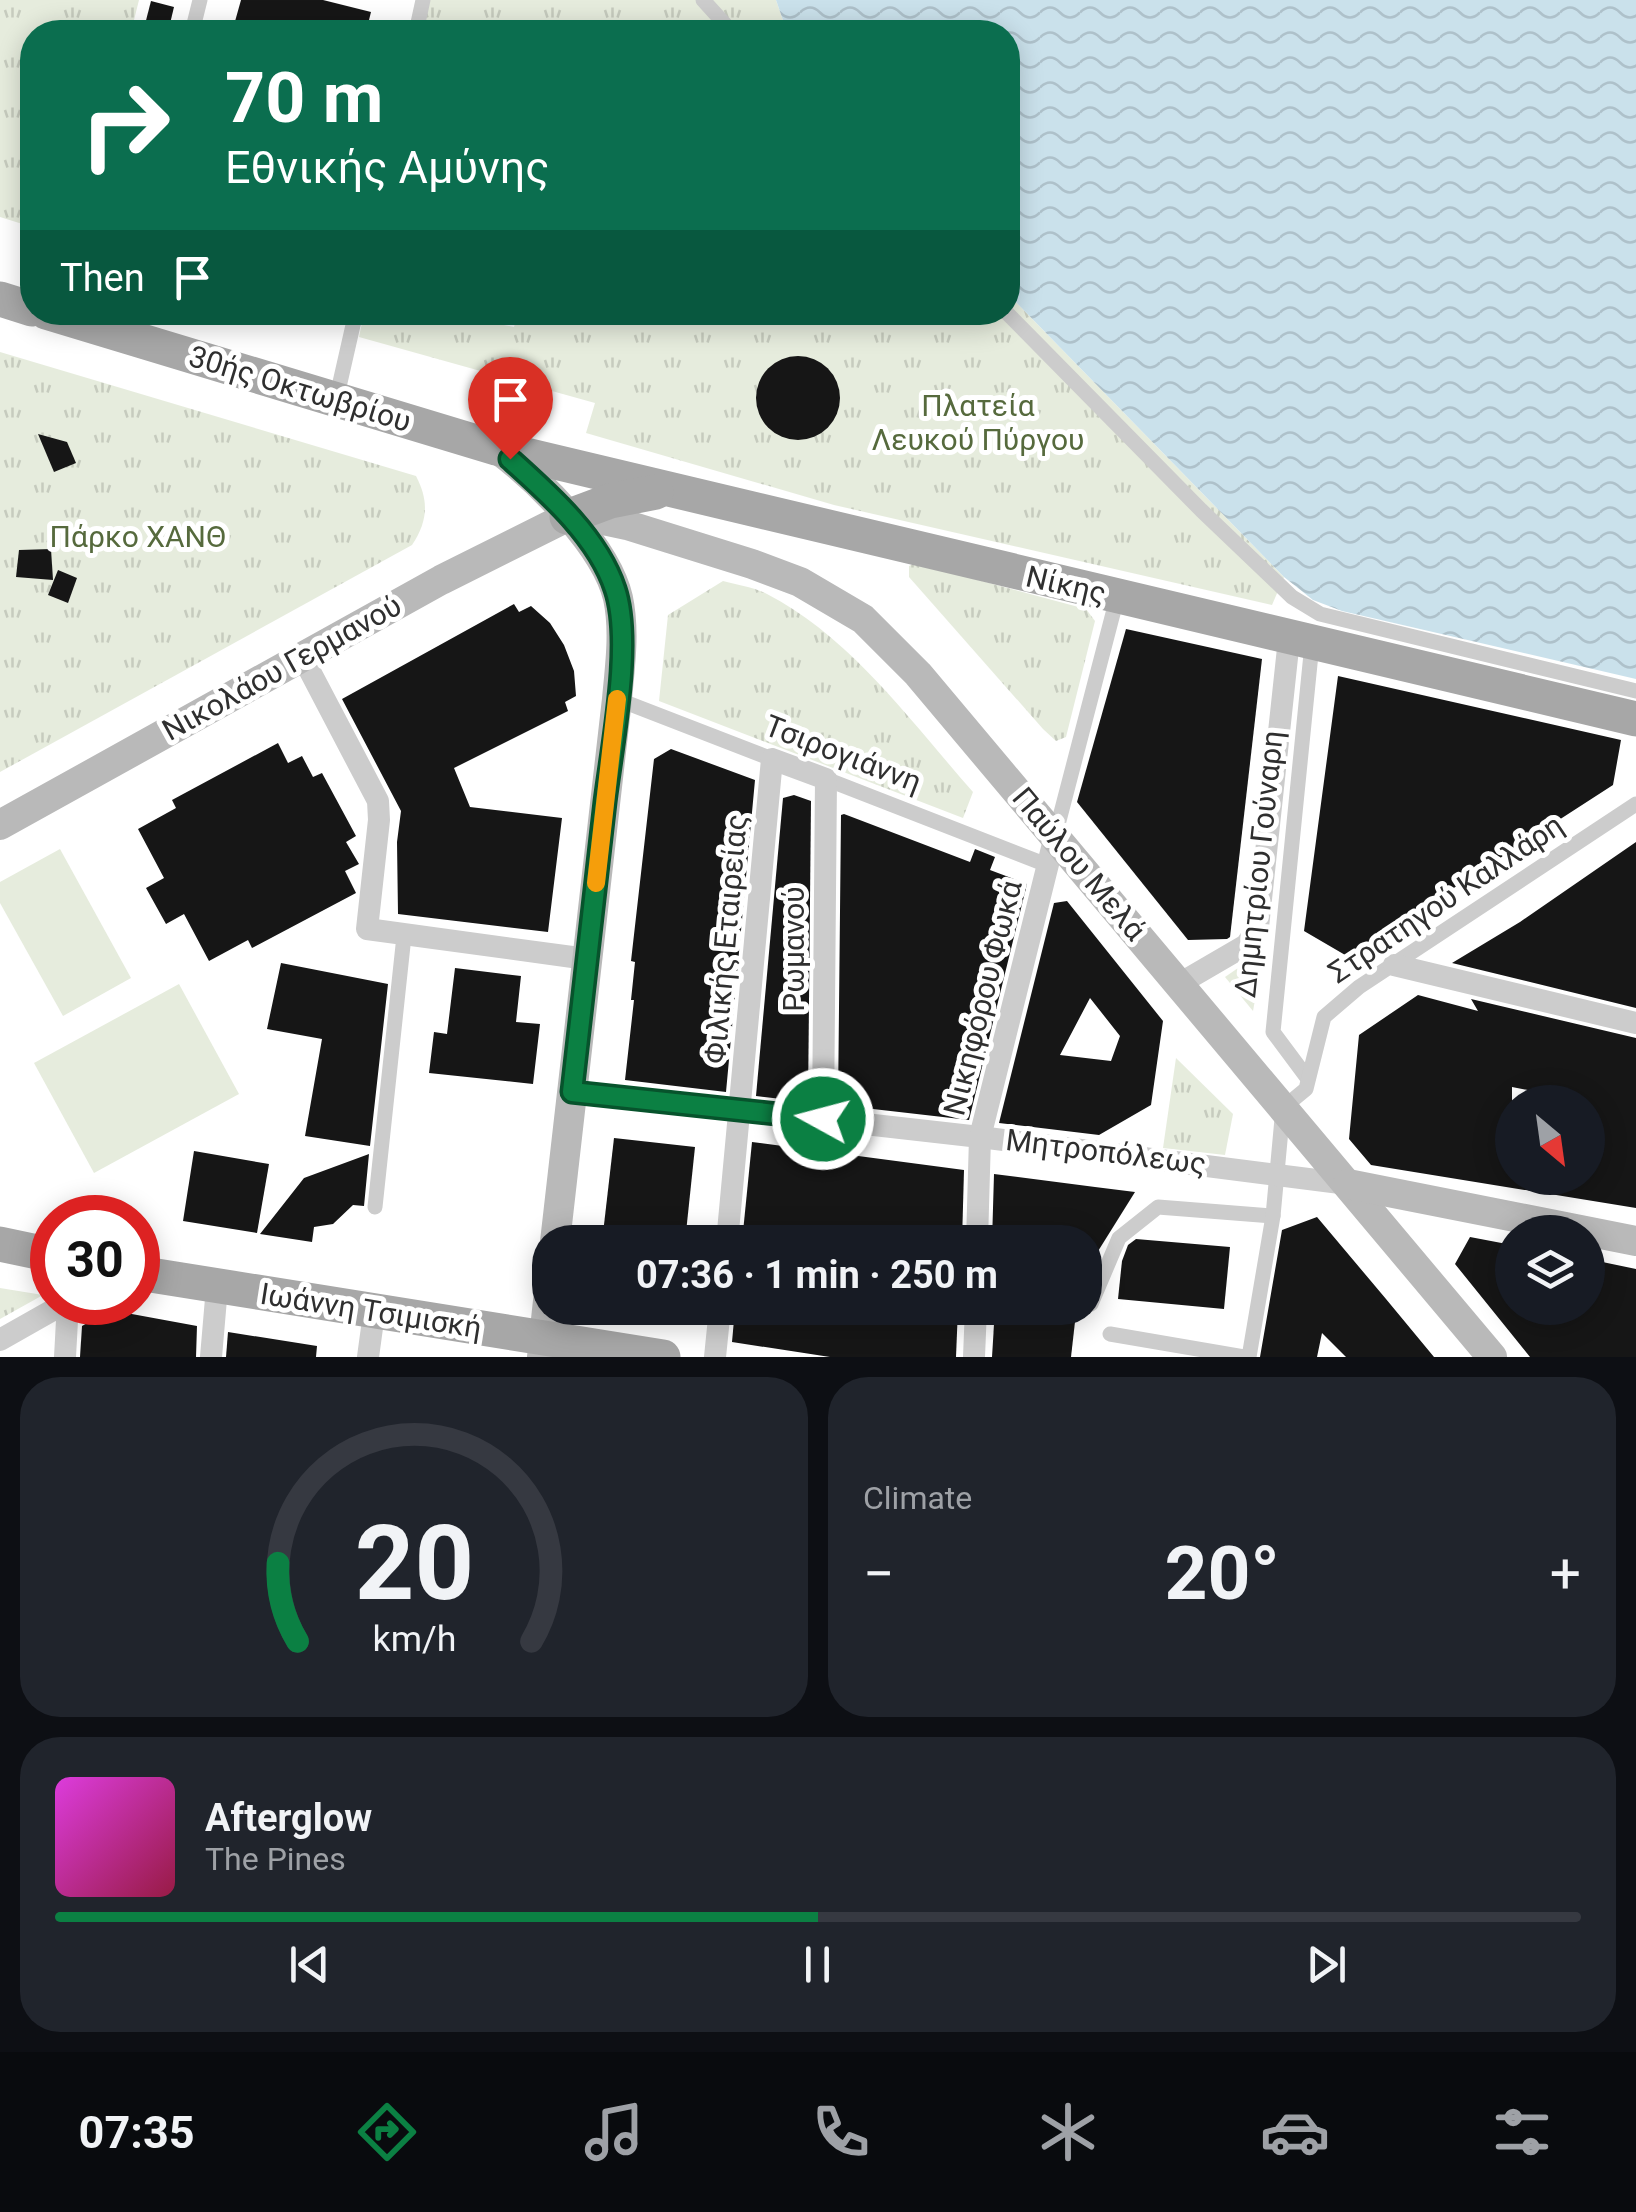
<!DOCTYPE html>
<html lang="en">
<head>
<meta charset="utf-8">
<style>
  body { margin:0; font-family:Roboto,sans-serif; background:#20242c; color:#f1f3f6; height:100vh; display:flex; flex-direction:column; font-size:38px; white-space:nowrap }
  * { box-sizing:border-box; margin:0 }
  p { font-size:32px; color:#9ea1a6 }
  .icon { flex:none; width:55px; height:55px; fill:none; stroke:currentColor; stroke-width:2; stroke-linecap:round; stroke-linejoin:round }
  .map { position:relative; height:1357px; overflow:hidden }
  .panel { display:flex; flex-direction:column; gap:20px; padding:20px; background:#0d0f14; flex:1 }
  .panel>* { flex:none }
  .guide { position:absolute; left:20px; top:20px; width:1000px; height:305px; border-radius:40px; box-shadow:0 5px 25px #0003; background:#0b6e4f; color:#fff; overflow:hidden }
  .needle { width:65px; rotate:151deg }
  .controls { position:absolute; left:1495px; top:1085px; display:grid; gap:20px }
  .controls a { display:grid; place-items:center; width:110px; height:110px; border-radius:50%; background:#171b24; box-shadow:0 5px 25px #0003; font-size:50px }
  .speed { position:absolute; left:30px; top:1195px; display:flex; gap:20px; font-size:50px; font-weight:700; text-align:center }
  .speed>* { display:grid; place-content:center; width:130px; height:130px; border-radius:50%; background:#171b24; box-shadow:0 5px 25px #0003; line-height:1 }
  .speed .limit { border:15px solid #d22; background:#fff; color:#111 }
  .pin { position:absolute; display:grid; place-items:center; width:85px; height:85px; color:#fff; margin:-102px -42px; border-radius:50% 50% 50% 0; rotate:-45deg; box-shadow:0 0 10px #0007 }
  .pin .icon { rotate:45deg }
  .me { position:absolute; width:110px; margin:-55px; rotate:277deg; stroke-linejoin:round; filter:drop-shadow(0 0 8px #0008) }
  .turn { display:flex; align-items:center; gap:35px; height:210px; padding:0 40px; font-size:45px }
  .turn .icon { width:130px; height:130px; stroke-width:2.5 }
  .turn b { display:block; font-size:70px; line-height:85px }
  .then { display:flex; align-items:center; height:95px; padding:0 40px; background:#0003; gap:20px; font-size:38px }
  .big { font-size:75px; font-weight:700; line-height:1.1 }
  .panel .widget { flex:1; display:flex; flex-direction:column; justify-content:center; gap:15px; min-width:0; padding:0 35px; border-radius:40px; background:#20242c }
  .panel .dial { align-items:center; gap:0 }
  .dial svg { height:260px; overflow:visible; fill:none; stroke:#363941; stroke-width:7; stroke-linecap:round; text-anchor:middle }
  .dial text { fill:#f1f3f6; stroke:none }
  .song { display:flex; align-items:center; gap:30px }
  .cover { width:120px; height:120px; border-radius:15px; background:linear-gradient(135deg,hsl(300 70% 55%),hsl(340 70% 35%)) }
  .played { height:10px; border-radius:5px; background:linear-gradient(90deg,#0b8043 50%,#363941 50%) }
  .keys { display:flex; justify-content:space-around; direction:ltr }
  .heat { display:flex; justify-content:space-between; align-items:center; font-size:55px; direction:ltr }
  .panel .tiles { flex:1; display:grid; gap:20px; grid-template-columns:1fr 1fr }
  .widget:last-child { grid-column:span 2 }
  .trip { position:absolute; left:532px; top:1225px; width:570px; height:100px; border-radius:40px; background:#171b24; box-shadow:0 5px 25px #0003; font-weight:700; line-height:100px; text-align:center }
  .tabs { display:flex; height:160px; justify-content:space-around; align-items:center; background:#090b0e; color:#9ea1a6 }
  .tabs .icon { width:70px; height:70px }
  .tabs .selected { color:#0b8043 }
  .tabs b { font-size:45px; color:#f1f3f6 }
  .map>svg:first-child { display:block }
  .grass { fill:url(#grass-tufts) }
  .garden { fill:#e6ecdd }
  .water { fill:url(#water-waves) }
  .building { fill:#161616; fill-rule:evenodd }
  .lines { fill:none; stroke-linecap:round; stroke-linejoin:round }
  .pedestrian { stroke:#ccc; stroke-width:15 }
  .minor { stroke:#ccc; stroke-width:22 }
  .secondary { stroke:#b9b9b9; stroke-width:30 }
  .primary { stroke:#a7a7a7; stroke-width:35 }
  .route-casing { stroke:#07532c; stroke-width:25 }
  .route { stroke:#0b8043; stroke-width:18 }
  .slow { stroke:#f59e0b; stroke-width:18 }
  .labels { text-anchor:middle; stroke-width:10; stroke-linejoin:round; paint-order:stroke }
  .street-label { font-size:30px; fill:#2f2f2f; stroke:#fff }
  .park-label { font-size:30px; fill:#566a3d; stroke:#fff }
</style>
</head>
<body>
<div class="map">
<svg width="1636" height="1357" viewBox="0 0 1636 1357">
  <defs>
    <pattern id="grass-tufts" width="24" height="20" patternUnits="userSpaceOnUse" patternTransform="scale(2.5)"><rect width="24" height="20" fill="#e6ecdd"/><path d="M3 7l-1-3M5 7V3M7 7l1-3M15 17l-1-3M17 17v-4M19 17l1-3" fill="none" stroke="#c6cbbe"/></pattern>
    <pattern id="water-waves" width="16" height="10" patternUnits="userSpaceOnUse" patternTransform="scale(2.5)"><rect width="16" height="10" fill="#cae1eb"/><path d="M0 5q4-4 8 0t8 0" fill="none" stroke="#aec1ca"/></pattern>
  </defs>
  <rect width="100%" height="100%" fill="#fff"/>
  <g class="grass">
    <polygon points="0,0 139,0 131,32 32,32 32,227 0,217"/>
    <polygon points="430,0 776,0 787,32 423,32"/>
    <polygon points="1008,294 1284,577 1272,605 834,505 586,433 595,403 359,337 364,313 460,313 460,316 514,327 518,312 1008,312"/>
    <path d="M0 352 416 476C429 501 428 521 412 545L0 772Z"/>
    <polygon points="915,563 1086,609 1095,621 1066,737 1056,741 1043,729 909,577 909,566"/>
    <path d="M723 581C737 585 754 587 767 594 852 638 911 722 973 792L963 818 659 701 668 615Z"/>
    <polygon points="1264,950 1253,1011 1225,977"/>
    <polygon points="1176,1058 1233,1114 1225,1155 1163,1148"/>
    <polygon points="0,1288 43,1295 0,1319"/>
  </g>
  <g class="garden">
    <polygon points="60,849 131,978 63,1016 0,903 0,882"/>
    <polygon points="179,984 239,1094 94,1173 34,1063"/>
  </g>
  <polygon class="water" points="776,0 1636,0 1636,679 1342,611 1313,600 1284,577 1008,294 1008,32 787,32"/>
  <g class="building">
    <polygon points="241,0 323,0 371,12 366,32 232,32"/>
    <polygon points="151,1 174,7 168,32 143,32"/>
    <circle cx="798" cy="398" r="42"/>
    <polygon points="38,434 67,442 76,463 54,472"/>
    <polygon points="51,549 53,580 16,577 19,550"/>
    <polygon points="58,570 77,578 68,603 48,595"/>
    <polygon points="514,604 519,612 531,606 550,623 564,645 574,671 576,696 565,702 568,711 454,768 470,807 562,818 548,932 398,914 397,842 401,811 342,699"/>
    <polygon points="1126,629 1262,659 1230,937 1227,939 1188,940 1077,802"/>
    <polygon points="1338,676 1621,740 1613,785 1429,904 1352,959 1304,931"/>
    <polygon points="278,743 288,763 302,756 313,777 322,773 356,836 346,842 359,864 345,871 356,893 252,948 248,940 209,961 184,914 166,924 146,888 164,878 138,829 176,808 172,800"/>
    <polygon points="671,749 755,780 726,1092 625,1080 634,1000 631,1000 635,962 631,961 654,759"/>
    <polygon points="794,795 811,801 808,1102 756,1096 783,798"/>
    <polygon points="844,814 970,862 975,849 995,857 990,870 1027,884 969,1120 838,1105 841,815"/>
    <polygon points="1636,842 1636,1008 1452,963 1520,922"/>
    <path d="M1067 901 1163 1021 1151 1105 1099 1135 999 1123 1054 903ZM1090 998 1120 1036 1111 1061 1060 1055Z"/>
    <polygon points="281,963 388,984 370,1146 305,1136 322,1039 267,1029"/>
    <polygon points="455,968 521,976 516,1022 540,1024 533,1084 429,1073 434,1032 447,1034"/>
    <path d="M1418 995 1478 1011 1471 999 1636 1038V1208L1371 1165 1349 1139 1359 1035ZM1512 1087 1588 1102V1178H1512Z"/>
    <polygon points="614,1138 695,1147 685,1242 602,1242"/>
    <polygon points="752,1142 964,1170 962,1242 742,1242"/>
    <polygon points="194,1151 269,1164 257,1233 183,1221"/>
    <polygon points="369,1154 364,1206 353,1205 333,1224 314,1227 312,1242 260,1234 304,1178"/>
    <polygon points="994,1174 1095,1187 1135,1192 1085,1272 1085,1242 992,1242"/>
    <polygon points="1317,1217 1386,1299 1434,1357 1346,1357 1322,1333 1317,1357 1260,1357 1282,1230"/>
    <polygon points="1470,1237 1512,1245 1512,1308 1588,1308 1588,1259 1636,1269 1636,1357 1530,1357 1455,1264"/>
    <polygon points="1136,1239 1230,1247 1224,1309 1118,1299 1122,1261 1128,1245"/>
    <polygon points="995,1308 1076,1313 1071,1357 992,1357"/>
    <polygon points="735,1309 958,1308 956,1357 830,1357 732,1342"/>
    <polygon points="110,1310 197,1326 196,1357 80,1357 82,1326"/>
    <polygon points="228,1332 317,1346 316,1357 226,1357"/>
  </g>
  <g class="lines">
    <g class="pedestrian">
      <polyline points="703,0 732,32"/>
      <polyline points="192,32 200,0"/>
      <polyline points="416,32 423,0"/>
      <polyline points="1006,312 1201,510 1292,597 1320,614 1636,691"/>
      <polyline points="336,400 356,312"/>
      <polyline points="617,699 772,759"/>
      <polyline points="826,779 1047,865"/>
      <polyline points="1055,836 1117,598"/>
      <polyline points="1308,1079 1273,1032 1312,644"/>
      <polyline points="375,1207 404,936"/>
      <polyline points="1091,1304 1119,1238 1158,1207 1273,1216"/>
      <polyline points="1110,1334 1244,1357"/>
      <polyline points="1249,1357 1273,1216 1283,1108 1306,1089 1324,1017 1359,987 1636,804"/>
    </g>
    <g class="minor">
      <polyline points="302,656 378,801 379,820 367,929 587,959"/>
      <polyline points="1394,965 1636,1023"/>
      <polyline points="1179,984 1246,945 1258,927 1289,639"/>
      <polyline points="572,1091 980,1137 1348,1184"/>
      <polyline points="727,1242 772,759 826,779 823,1119"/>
      <polyline points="977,1242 980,1137 1055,836"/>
      <polyline points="0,1340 67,1302"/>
      <polyline points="65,1357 68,1302"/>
      <polyline points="211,1357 217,1287"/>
      <polyline points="368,1357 374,1313"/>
      <polyline points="715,1357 720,1308"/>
      <polyline points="974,1357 976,1308"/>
    </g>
    <g class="secondary">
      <path d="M496 448C538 479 606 546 618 598 625 631 620 666 617 699L555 1242"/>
      <polyline points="0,825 441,580 567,517 594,518 627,525 752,564 800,582 863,619 918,674 1492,1357"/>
      <polyline points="1348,1184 1636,1241"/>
      <polyline points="542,1357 550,1282"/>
    </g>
    <g class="primary">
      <polyline points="0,299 32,309"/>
      <polyline points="46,312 496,448 1636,719"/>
      <polyline points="567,517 610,501 656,492"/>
      <polyline points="0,1244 52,1255"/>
      <polyline points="138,1273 663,1357"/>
    </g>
  </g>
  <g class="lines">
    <g class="route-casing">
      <path id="route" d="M510 459C549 494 598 537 615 589 633 642 612 745 605 802 594 898 583 995 572 1092L823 1119"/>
    </g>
    <use href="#route" class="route"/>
    <polyline class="slow" points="596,883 617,699"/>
  </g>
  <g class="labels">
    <g class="street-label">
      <text transform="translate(300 389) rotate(17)" y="10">30ής Οκτωβρίου</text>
      <text transform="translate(1066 585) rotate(13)" y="10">Νίκης</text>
      <text transform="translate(282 668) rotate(-29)" y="10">Νικολάου Γερμανού</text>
      <text transform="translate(843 754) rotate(21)" y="10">Τσιρογιάννη</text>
      <text transform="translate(1079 864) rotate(50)" y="10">Παύλου Μελά</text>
      <text transform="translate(1259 864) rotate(-84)" y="10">Δημητρίου Γούναρη</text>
      <text transform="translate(1446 899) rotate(-34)" y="10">Στρατηγού Καλλάρη</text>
      <text transform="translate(726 939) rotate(-85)" y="10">Φιλικής Εταιρείας</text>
      <text transform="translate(794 949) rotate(-90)" y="10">Ρωμανού</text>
      <text transform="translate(983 998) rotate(-76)" y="10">Νικηφόρου Φωκά</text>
      <text transform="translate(1106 1152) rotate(7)" y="10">Μητροπόλεως</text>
      <text transform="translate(371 1311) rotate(9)" y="10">Ιωάννη Τσιμισκή</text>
    </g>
    <g class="park-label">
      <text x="978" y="416">Πλατεία<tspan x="978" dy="34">Λευκού Πύργου</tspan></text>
      <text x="138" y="547">Πάρκο ΧΑΝΘ</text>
    </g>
  </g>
</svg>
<div class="controls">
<a><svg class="needle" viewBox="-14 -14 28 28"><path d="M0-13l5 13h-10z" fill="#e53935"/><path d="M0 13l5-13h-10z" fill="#9ea1a6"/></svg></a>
<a><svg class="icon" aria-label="layers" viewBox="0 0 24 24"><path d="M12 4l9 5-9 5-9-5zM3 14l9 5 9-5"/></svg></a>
</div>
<div class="speed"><div class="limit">30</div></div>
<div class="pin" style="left:510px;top:459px;background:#d93025"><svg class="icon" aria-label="arrive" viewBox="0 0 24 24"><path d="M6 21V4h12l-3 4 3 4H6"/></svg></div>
<svg class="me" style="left:823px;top:1119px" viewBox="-20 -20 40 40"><circle r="17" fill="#0b8043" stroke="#fff" stroke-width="3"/><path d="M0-11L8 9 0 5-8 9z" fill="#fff"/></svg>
<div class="trip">07:36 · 1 min · 250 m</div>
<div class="guide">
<div class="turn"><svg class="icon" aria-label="right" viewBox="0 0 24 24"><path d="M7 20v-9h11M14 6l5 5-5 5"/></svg><div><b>70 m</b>Εθνικής Αμύνης</div></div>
<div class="then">Then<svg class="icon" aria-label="arrive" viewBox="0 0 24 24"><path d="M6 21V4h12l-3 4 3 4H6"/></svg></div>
</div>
</div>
<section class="panel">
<div class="tiles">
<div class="widget dial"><svg viewBox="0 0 100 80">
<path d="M14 69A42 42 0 1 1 86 69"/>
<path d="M14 69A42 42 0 0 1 8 45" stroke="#0b8043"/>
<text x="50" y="56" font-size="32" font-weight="700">20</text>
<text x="50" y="72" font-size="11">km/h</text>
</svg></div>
<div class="widget"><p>Climate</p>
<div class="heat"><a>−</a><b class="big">20°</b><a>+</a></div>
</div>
<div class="widget">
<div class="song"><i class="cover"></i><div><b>Afterglow</b><p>The Pines</p></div></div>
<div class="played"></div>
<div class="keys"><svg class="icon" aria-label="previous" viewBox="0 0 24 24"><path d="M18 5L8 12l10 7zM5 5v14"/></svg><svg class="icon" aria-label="pause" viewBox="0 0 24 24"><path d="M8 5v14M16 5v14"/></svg><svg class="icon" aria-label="next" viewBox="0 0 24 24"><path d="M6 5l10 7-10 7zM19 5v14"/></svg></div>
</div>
</div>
</section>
<nav class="tabs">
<b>07:35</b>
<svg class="icon selected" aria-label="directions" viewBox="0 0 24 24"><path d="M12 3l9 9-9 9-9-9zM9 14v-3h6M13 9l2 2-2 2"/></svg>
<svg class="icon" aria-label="music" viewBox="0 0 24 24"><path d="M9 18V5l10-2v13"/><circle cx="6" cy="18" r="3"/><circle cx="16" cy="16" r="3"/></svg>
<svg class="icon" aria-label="phone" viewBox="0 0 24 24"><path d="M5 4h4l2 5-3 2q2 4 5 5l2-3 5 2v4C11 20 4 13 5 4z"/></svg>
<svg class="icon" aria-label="climate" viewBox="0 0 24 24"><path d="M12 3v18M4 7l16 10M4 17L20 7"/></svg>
<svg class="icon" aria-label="car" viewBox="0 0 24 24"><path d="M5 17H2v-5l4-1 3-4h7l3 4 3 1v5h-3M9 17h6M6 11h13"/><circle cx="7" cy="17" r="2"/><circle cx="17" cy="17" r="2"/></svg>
<svg class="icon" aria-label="filters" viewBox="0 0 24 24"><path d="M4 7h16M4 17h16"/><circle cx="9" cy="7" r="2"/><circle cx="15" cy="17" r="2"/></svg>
</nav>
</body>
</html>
